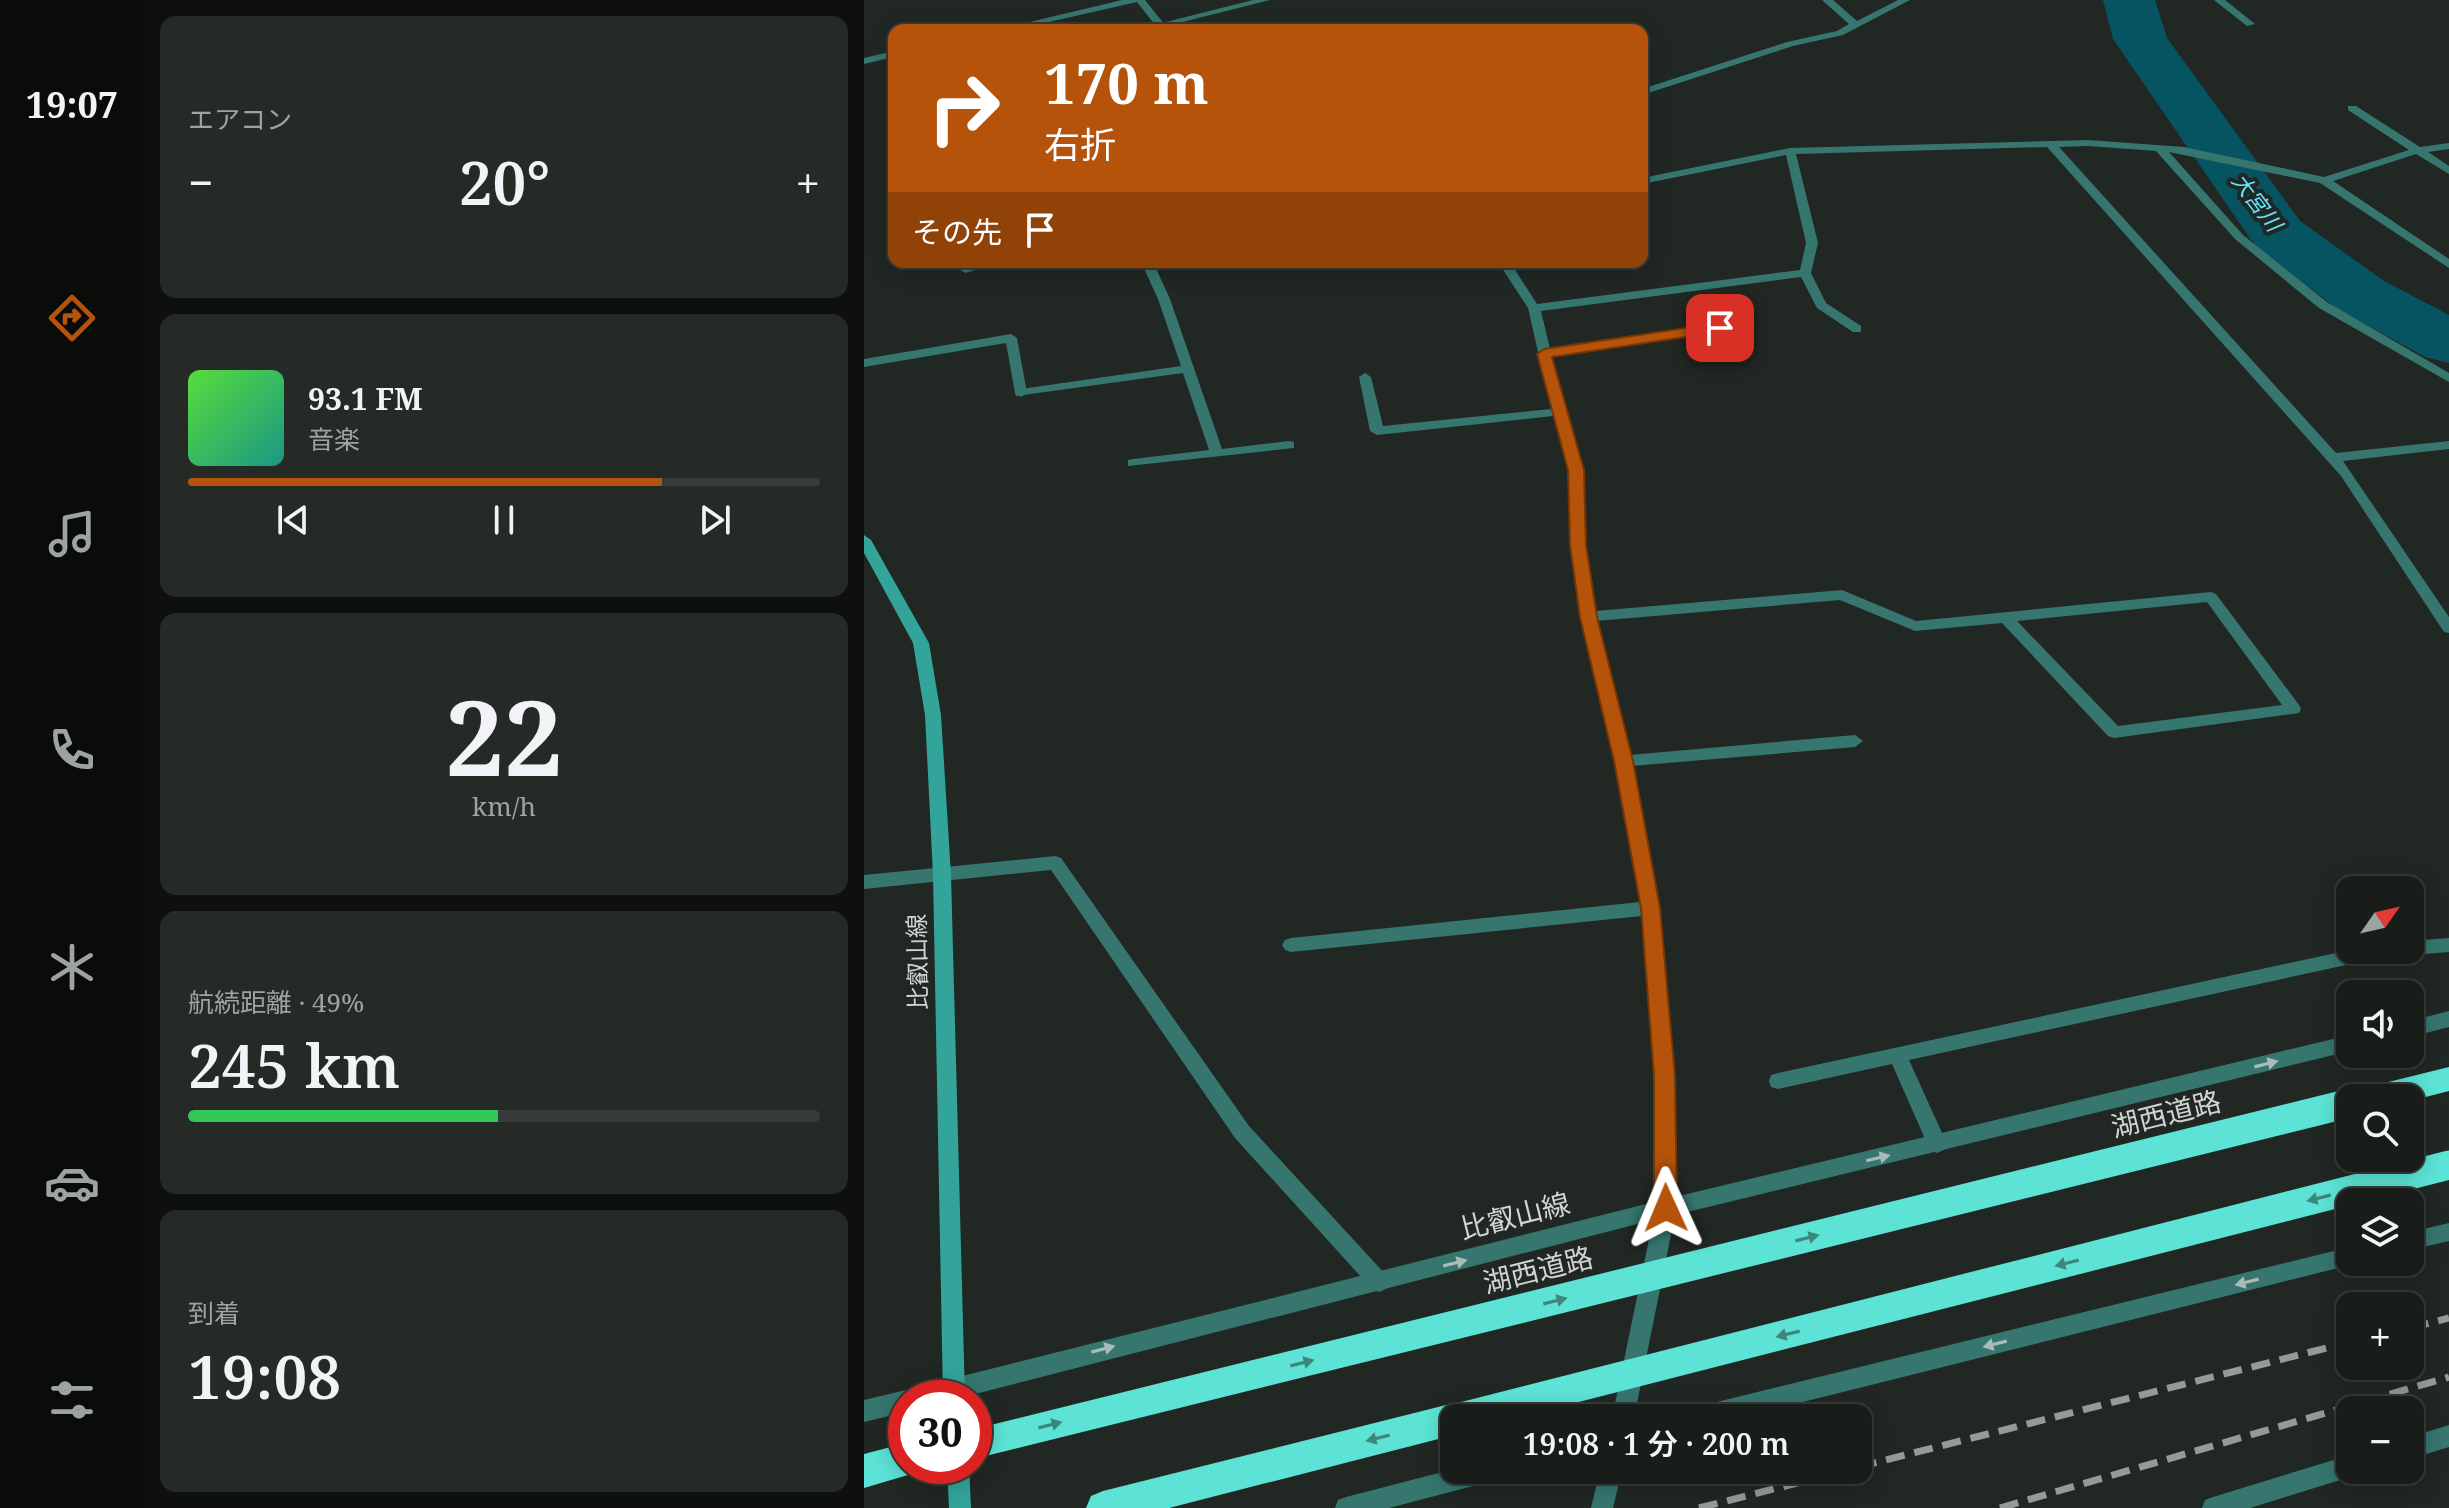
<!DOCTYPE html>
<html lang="ja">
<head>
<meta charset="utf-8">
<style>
  body { margin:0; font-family:"Noto Serif","Noto Sans JP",serif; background:#262a27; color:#f1f3f6; height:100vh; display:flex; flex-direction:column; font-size:30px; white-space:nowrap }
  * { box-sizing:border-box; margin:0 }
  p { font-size:26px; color:#9fa2a2 }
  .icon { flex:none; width:44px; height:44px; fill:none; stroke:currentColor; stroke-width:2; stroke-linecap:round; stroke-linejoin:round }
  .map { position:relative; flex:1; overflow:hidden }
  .panel { display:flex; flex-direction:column; gap:16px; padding:16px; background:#0e100e; width:720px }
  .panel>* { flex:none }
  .top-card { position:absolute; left:24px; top:24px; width:760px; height:244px; border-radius:16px; box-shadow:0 4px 20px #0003,0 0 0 2px #373b39; background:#b45309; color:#fff; overflow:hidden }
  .needle { width:52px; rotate:56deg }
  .buttons { position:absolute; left:1472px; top:876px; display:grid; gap:16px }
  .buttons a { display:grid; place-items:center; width:88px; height:88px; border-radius:16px; background:#191d1a; box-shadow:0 4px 20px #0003,0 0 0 2px #373b39; font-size:40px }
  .speed { position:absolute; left:24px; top:1380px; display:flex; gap:16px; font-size:40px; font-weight:700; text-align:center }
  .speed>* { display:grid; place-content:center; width:104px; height:104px; border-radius:50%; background:#191d1a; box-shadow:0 4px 20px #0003,0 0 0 2px #373b39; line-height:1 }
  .speed .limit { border:12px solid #d22; background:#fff; color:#111 }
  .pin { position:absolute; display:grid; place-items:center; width:68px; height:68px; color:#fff; margin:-34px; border-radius:16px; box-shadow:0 4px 12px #0006 }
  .me { position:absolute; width:88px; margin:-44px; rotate:359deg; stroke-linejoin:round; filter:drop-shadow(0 0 6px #0008) }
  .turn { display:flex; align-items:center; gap:28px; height:168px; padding:0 24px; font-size:36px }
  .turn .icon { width:104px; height:104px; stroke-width:2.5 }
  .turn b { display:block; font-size:56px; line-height:68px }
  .then { display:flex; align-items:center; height:76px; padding:0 24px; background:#0003; gap:16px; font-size:30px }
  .big { font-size:60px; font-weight:600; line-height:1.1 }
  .panel .tile { flex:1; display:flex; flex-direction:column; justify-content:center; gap:12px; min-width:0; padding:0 28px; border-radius:16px; background:#262a27 }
  .panel .dial { align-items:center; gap:0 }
  .dial b { font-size:104px; line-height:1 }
  .song { display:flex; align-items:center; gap:24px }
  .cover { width:96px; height:96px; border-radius:12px; background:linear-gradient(135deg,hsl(110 70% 55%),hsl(170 70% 35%)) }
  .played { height:8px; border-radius:4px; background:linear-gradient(90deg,#b45309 75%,#373b39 75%) }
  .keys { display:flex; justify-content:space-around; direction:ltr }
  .heat { display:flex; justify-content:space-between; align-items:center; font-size:44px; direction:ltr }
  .charge { height:12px; border-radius:6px; background:linear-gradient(90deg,#34c759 49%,#373b39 0) }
  .trip { position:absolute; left:576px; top:1404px; width:432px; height:80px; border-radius:16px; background:#191d1a; box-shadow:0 4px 20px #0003,0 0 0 2px #373b39; font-weight:600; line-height:80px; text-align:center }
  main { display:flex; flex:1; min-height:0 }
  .dock { display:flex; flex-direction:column; width:144px; justify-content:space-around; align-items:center; background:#0a0c0a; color:#9fa2a2 }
  .dock .icon { width:56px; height:56px }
  .dock .selected { color:#b45309 }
  .dock b { font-size:36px; color:#f1f3f6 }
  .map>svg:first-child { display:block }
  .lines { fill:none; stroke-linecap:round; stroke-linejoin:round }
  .river { fill:#065462; fill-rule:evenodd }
  .service { fill:#36766f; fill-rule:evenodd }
  .minor { fill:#36766f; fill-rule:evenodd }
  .tertiary { fill:#36766f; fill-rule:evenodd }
  .secondary { fill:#32a49a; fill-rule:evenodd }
  .motorway { fill:#5ce3d5; fill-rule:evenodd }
  .rail { stroke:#959a97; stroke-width:7; stroke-dasharray:19 10; stroke-linecap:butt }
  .motorway-bridge { stroke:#5ce3d5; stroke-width:29 }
  .oneway { fill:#aabcb9 }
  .oneway2 { fill:#3e857c }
  .route { fill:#b45309; stroke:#753606; stroke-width:2 }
  .labels { text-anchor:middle; stroke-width:8; stroke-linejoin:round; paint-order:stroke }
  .far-water-label { font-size:22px; font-style:italic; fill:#63e3fe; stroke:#212723 }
  .street-label { font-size:24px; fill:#d0d4d2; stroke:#212723 }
  .near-street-label { font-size:28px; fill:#d0d4d2; stroke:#212723 }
</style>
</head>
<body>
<main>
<nav class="dock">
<b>19:07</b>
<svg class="icon selected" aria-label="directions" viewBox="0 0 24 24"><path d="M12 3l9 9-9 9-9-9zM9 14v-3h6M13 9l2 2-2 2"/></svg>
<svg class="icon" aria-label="music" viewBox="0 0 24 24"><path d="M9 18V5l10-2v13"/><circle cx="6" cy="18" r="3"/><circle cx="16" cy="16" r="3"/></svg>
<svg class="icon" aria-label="phone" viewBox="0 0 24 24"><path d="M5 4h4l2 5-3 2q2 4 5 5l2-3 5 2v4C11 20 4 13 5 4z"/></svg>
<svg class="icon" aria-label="climate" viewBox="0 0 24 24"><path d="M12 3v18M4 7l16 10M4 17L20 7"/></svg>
<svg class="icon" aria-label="car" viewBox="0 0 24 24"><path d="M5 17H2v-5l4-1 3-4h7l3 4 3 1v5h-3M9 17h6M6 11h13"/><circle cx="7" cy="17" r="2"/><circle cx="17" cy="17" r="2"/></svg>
<svg class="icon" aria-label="filters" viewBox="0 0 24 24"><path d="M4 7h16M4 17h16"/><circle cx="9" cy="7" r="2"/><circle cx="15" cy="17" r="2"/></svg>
</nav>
<section class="panel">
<div class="tile"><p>エアコン</p>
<div class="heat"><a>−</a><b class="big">20°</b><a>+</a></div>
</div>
<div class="tile">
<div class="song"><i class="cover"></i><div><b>93.1 FM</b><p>音楽</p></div></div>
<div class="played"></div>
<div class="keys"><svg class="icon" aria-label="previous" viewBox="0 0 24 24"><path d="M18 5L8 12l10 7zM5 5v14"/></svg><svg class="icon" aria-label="pause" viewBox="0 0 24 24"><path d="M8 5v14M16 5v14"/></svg><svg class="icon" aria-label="next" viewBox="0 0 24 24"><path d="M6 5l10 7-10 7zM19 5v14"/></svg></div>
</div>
<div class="tile dial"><b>22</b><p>km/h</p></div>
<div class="tile"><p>航続距離 · 49%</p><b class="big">245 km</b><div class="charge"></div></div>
<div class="tile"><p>到着</p><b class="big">19:08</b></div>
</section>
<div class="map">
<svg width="1585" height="1508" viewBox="0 0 1585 1508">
  <rect width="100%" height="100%" fill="#212723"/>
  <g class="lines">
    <polygon class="river" points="1239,0 1291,0 1303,38 1436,221 1520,281 1585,315 1585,363 1561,357 1474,309 1392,247 1249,39"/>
    <polygon class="service" points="147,334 153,338 163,393 157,397 151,393 142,343 0,367 0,359"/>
    <g class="minor">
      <polygon points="258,0 281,0 305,30 295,30 273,2 150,30 132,30"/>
      <polygon points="958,0 969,0 993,21 1034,0 1046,0 979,35 929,46 778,95 778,89 923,42 973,31 985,24"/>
      <polygon points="1350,0 1361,0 1391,24 1383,26"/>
      <polygon points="30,51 30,57 0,64 0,58"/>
      <path d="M1484 106H1492L1556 147 1585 143V149L1564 152 1585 166V174L1552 154 1469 181 1585 259V268L1456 183 1305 152 1379 235 1463 302 1585 373V382L1455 308 1371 239 1292 151 1224 146 1195 147 1472 453 1585 441V449L1479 461 1585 617V633L1580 632 1477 476 1183 147 932 154 954 243 947 273 962 303 997 326V332H989L953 308 937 277 677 311 686 349 885 319 891 323 885 327 688 357 701 412 719 470 721 545 731 611 978 590 1052 621 1347 592 1352 594 1435 705 1437 709 1435 713 1250 738 1244 736 1138 623 1051 631 976 600 732 621 765 755 991 735 999 741 991 747 768 766 795 908 809 1076 812 1208 809 1214 802 1217 795 1214 792 1208 791 1076 778 916 427 952 421 950 418 945 421 940 427 938 776 902 751 761 717 617 707 545 705 470 689 416 513 435 506 431 495 377 501 373 507 377 519 426 687 409 664 308 634 262H646L673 304 936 270 942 243 922 155 778 184V178L926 148 1224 140 1320 147 1460 177 1545 150 1484 110ZM1343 602 1418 705 1254 726 1153 621Z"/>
      <polygon points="116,262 138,262 101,273 95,269"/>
      <polygon points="277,262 289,262 306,299 358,449 425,441 430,442 430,448 264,466 264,460 269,459 345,450 319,373 152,396 151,393 157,389 317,366 294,299"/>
      <polygon points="191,856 197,858 385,1126 522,1275 525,1282 522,1289 515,1292 508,1289 371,1138 187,870 0,889 0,875"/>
      <polygon points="1585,938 1585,952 1546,955 1538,950 1546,950 1546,941"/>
      <polygon points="1486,950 1528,950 1525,955 1519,957 1045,1060 1083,1144 1080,1150 1073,1153 1066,1150 1028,1064 914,1089 907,1087 905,1081 907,1075 914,1073"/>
      <polygon points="1585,1425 1585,1447 1546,1459 1546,1437"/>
      <polygon points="1486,1455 1486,1470 1495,1470 1494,1474 1486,1477 1386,1508 1338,1508 1341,1500 1349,1497"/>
    </g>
    <g class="tertiary">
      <polygon points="389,0 406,0 295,28 290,25"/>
      <polygon points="1585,1011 1585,1027 1546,1037 1546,1021"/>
      <polygon points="1486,1035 1486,1051 811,1215 770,1418 748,1418 789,1220 96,1398 42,1398 42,1412 0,1422 0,1400 42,1390 47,1392 55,1387 802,1199"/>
      <polygon points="1585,1223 1585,1241 1546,1250 1546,1232"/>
      <polygon points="1486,1247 1486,1262 1493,1262 1486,1265 875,1418 821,1418 824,1410 832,1407"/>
      <polygon points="590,1469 639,1470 636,1478 628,1481 525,1508 471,1508 474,1500 482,1497"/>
      <polygon points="736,1470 758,1470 749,1508 727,1508"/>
    </g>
    <g class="secondary">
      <polygon points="0,535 7,540 65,643 77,715 87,875 101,1398 79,1398 69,875 61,715 49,643 0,553"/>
      <polygon points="83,1466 105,1466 107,1508 85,1508"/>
    </g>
    <g class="motorway">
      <polygon points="1585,1067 1585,1091 1546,1101 1546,1098 1494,1098 1498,1089 1508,1086"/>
      <polygon points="590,1403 602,1408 606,1418 590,1418 590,1435 305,1508 222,1508 227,1496 239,1491"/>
      <polygon points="42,1443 42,1466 56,1466 54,1472 0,1488 0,1454"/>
    </g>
    <g class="rail">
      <polyline points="1546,1328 1585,1318"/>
      <polyline points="994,1467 1486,1342"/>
      <polyline points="835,1508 984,1470"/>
      <polyline points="1136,1508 1585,1377"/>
    </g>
    <g class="motorway-bridge">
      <polyline points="593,1418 1585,1165"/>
      <polyline points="110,1444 1486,1103"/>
    </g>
  </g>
  <defs><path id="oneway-solid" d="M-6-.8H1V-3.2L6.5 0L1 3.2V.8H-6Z" transform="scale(2)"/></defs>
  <g class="oneway">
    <use href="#oneway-solid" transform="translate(1402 1064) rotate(-14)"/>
    <use href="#oneway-solid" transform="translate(1014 1158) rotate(-13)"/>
    <use href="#oneway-solid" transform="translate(591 1263) rotate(-14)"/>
    <use href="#oneway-solid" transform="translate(1383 1282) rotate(166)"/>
    <use href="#oneway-solid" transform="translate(1131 1344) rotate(166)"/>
    <use href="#oneway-solid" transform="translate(239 1349) rotate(-15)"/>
  </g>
  <g class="oneway2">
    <use href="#oneway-solid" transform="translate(1455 1198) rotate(166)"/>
    <use href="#oneway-solid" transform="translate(943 1238) rotate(-14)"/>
    <use href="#oneway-solid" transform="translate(1203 1263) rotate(166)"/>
    <use href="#oneway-solid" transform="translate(691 1301) rotate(-14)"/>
    <use href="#oneway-solid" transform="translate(924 1334) rotate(166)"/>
    <use href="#oneway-solid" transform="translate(438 1363) rotate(-14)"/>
    <use href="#oneway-solid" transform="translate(186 1425) rotate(-14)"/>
    <use href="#oneway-solid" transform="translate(514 1438) rotate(166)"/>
  </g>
  <polygon class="route" points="856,323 863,328 861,331 688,357 720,470 722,545 733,617 769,761 796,908 811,1076 813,1208 810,1216 802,1219 794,1216 790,1208 790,1076 777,908 750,761 716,617 706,545 704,470 673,354 680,349"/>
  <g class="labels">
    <g class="far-water-label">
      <text transform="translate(1393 202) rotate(53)" y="8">大宮川</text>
    </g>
    <g class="street-label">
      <text transform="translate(54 962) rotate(-91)" y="8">比叡山線</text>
    </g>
    <g class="near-street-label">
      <text transform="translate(1302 1114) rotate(-14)" y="10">湖西道路</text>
      <text transform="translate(651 1216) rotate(-14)" y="10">比叡山線</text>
      <text transform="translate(674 1270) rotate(-14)" y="10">湖西道路</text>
    </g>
  </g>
</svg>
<div class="buttons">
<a><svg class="needle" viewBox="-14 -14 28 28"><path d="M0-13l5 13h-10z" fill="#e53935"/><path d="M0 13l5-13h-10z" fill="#9fa2a2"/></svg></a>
<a><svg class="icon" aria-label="sound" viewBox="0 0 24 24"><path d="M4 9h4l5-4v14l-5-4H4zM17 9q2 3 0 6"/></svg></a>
<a><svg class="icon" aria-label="search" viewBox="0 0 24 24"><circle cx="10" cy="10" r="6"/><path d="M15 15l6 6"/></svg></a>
<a><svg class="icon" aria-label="layers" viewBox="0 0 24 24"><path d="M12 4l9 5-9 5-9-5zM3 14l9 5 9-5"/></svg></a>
<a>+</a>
<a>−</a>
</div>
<div class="speed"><div class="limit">30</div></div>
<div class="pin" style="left:856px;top:328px;background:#d93025"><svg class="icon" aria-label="arrive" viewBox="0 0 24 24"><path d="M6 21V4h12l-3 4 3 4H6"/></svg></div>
<svg class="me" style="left:802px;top:1208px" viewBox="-20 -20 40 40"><path d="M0-17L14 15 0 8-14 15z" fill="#b45309" stroke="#fff" stroke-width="4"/></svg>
<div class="trip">19:08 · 1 分 · 200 m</div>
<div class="top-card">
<div class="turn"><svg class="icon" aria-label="right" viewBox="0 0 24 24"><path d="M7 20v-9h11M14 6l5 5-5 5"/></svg><div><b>170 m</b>右折</div></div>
<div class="then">その先<svg class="icon" aria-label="arrive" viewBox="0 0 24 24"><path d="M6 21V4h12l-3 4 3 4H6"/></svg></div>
</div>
</div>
</main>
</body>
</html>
